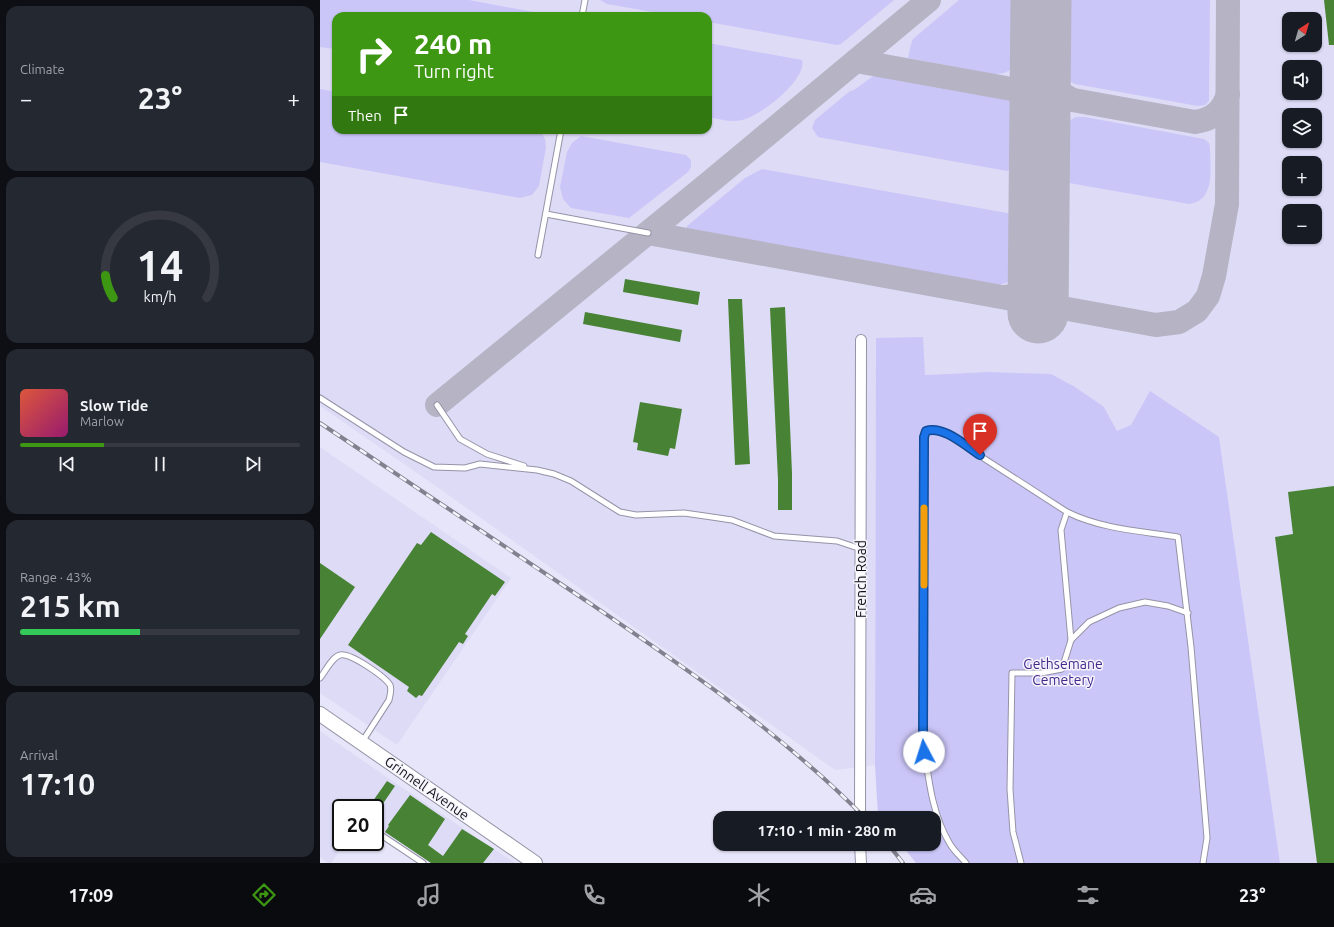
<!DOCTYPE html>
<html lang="en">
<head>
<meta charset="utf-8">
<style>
  body { margin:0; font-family:Ubuntu,sans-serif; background:#242831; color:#f1f3f6; height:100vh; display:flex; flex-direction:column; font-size:15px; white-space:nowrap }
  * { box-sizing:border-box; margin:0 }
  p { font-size:13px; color:#9ea1a6 }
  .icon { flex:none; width:22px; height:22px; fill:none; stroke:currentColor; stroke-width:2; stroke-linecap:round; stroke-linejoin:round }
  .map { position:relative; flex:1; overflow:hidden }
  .drawer { display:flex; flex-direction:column; gap:6px; padding:6px; background:#0d0f14; width:320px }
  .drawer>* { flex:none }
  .top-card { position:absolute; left:12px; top:12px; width:380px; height:122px; border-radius:12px; box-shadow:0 1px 3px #0004; background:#3d9713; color:#fff; overflow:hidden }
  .needle { width:26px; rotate:37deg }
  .tools { position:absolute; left:962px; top:12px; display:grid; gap:8px }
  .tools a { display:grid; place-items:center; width:40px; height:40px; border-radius:8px; background:#171b24; box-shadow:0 1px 3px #0004; font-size:20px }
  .speed { position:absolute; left:12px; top:799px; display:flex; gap:8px; font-size:20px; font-weight:700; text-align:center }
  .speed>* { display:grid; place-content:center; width:52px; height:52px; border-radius:50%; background:#171b24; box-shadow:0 1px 3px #0004; line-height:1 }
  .speed .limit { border:2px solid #111; border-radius:6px; background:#fff; color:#111 }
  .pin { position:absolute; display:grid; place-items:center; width:34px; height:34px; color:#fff; margin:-41px -17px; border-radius:50% 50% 50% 0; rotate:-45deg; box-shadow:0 0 4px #0007 }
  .pin .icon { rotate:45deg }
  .me { position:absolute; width:44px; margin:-22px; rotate:355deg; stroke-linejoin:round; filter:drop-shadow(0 0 3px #0008) }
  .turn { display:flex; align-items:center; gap:14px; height:84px; padding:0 16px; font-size:18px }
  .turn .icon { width:52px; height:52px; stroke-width:2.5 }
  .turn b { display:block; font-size:28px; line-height:34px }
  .then { display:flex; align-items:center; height:38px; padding:0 16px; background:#0003; gap:8px; font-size:15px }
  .big { font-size:30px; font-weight:700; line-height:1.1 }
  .drawer .widget { flex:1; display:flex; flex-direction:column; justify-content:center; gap:6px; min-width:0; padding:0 14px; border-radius:12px; background:#242831 }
  .drawer .dial { align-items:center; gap:0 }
  .dial svg { height:104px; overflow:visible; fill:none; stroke:#363941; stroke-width:7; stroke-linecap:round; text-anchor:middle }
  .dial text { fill:#f1f3f6; stroke:none }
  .song { display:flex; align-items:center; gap:12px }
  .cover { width:48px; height:48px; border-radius:6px; background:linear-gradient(135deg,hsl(10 70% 55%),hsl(320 70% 35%)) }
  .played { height:4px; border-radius:2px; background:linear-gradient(90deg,#3d9713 30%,#363941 30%) }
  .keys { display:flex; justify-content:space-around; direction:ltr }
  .heat { display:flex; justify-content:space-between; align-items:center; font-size:22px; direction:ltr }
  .charge { height:6px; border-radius:3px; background:linear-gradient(90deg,#34c759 43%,#363941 0) }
  .trip { position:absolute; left:393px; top:811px; width:228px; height:40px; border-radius:12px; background:#171b24; box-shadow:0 1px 3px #0004; font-weight:700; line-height:40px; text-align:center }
  .dock { display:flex; height:64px; justify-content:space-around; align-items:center; background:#090b0e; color:#9ea1a6 }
  .dock .icon { width:28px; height:28px }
  .dock .active { color:#3d9713 }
  .dock b { font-size:18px; color:#f1f3f6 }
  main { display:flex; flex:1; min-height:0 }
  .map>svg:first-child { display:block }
  .built { fill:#dddbf6; fill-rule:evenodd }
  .green { fill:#cbc6f8 }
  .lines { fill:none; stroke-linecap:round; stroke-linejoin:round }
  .taxiway { stroke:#b5b3c4; stroke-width:24 }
  .runway { stroke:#b5b3c4; stroke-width:61 }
  .building { fill:#488235 }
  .lane-casing { stroke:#9593a6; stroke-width:7 }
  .street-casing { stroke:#9593a6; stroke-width:12 }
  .secondary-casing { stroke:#9593a6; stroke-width:16 }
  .lane { stroke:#fff; stroke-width:5 }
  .street { stroke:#fff; stroke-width:10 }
  .secondary { stroke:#fff; stroke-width:14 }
  .rail-casing { stroke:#83818f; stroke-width:4 }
  .rail { stroke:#f5f4fc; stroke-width:2.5; stroke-dasharray:8; stroke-linecap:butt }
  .route-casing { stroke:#114b97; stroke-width:10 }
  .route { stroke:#1a73e8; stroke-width:7 }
  .slow { stroke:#f59e0b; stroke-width:7 }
  .labels { text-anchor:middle; stroke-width:3; stroke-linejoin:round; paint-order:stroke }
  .street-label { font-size:14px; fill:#121117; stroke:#f5f4fc }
  .park-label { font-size:14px; fill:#43288c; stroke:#f5f4fc }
</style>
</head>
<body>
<main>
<section class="drawer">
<div class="widget"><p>Climate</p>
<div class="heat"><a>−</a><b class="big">23°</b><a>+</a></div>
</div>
<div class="widget dial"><svg viewBox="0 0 100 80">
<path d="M14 69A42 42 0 1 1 86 69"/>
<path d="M14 69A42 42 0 0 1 8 52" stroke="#3d9713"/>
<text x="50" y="56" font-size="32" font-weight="700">14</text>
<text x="50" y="72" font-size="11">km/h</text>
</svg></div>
<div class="widget">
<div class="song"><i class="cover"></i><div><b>Slow Tide</b><p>Marlow</p></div></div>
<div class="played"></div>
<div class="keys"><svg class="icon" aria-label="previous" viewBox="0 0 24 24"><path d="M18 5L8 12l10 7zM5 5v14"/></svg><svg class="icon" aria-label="pause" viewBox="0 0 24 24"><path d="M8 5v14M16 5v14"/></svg><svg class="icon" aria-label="next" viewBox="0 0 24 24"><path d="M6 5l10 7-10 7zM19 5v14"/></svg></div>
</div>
<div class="widget"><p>Range · 43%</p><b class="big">215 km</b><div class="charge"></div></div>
<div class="widget"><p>Arrival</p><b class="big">17:10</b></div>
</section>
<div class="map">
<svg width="1014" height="863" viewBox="0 0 1014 863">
  <rect width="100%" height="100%" fill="#e7e5f9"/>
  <g class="built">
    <path d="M0 0H1014V863H960L899 437 830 392 811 426 797 431 784 407 667 372 604 375 556 338 555 765 515 770 120 489 0 406ZM16 16H388V130H16ZM969 19H995V45H969ZM969 67H995V93H969ZM969 115H995V141H969ZM969 163H995V189H969ZM969 211H995V237H969Z"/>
    <polygon points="0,447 191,578 77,745 0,693"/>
    <polygon points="0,731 68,778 195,863 111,863 55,825 55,808 21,808 21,842 25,842 11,863 8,863 0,857"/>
  </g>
  <g class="green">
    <polygon points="0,0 149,0 235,16 16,16 16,49 0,47"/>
    <polygon points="280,0 574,0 521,44 517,45 388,22 388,16 355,16 287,4"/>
    <path d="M639 0H698C698 14 700 55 694 65 690 73 681 74 673 74L588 58 591 44 593 39Z"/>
    <path d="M741 0H890L889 101 885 105 878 106 755 84C747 80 742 75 741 66Z"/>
    <path d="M388 43 482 60C488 79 439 117 422 120 411 123 399 119 388 117Z"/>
    <path d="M556 74 684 97C704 106 698 145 698 164L687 171 498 137 492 128 495 120 530 91 534 90Z"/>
    <polygon points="0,89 16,92 16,130 220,130 225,139 226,147 219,186 212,195 200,198 0,162"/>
    <path d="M756 117H765L884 139 889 143 890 148C890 167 896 201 869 204L749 183 740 169V131L746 122Z"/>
    <polygon points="261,136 366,155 371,160 371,167 368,172 309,218 251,208 243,199 240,187 247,152 252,143"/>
    <path d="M442 169 698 215V266C696 279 687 285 674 285L367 228V226L425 178Z"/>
    <polygon points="603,337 605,375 667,372 731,374 755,387 784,407 797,431 811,425 830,391 899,437 960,863 596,863 581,844 614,844 614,818 560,818 558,816 555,765 556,338"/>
  </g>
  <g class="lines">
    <g class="taxiway">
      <path d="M721 44C722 66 727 88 749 98"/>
      <path d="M536 61 875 122C893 120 903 110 908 94"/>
      <polyline points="328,233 836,325 859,322 877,311 888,296 894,276 907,204 908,0"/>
      <path d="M684 297C700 296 711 292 718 277"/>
      <polyline points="117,405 390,182 609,0"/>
    </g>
    <polyline class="runway" points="718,313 721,0"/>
  </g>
  <g class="building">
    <polygon points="1004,0 1014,0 1014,45 1009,45"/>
    <polygon points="305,279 380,292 378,305 303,292"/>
    <polygon points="408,299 422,299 430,464 415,465"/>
    <polygon points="465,307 472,473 472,510 458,510 458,480 450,308"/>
    <polygon points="265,312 362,330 360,342 263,324"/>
    <polygon points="320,402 362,409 355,449 350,448 348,456 317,450 318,443 313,442"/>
    <polygon points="1014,486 1014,863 997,863 955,537 973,534 968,492"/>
    <polygon points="111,532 185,582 175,596 172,594 145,634 148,636 143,644 139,642 102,696 99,695 96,698 87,691 89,687 28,645 97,543 101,545"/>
    <polygon points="0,563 35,587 0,639"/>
    <polygon points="67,781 75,786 60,808 48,808"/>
    <polygon points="90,795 125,819 108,845 123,856 142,829 174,849 163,863 111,863 65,832 69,826 68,825"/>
  </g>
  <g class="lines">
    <g class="lane-casing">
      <g id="lane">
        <polyline points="262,16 265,0"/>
        <polyline points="226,214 328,233"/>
        <polyline points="218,255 241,130"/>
        <polyline points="0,398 84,452 114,467 145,468 160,464 217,470 234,474 251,481 300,512 316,515 364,513 385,516 412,520 454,536 517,541 541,549"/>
        <polyline points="117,405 140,439 167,454 204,466"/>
        <polyline points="751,640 769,622 799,608 825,602 848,606 868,613"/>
        <path d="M0 678C5 672 12 657 20 655 30 652 65 677 70 685 72 690 70 695 69 700L42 742"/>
        <polyline points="55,831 103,863"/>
        <path d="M646 863C641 857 634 851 630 844 611 813 608 774 603 739L604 437 606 431 613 429 623 432 747 512C781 529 821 531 858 537L871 647 887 838 883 863"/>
        <polyline points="701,863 693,832 690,789 692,673 721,673 742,669 751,640 741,530 747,512"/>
      </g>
    </g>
    <g class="street-casing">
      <g id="street">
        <polyline points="540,818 541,340"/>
        <polyline points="540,844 541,863"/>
      </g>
    </g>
    <g class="secondary-casing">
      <polyline id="secondary" points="0,714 215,863"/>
    </g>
    <use href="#lane" class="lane"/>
    <use href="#street" class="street"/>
    <use href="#secondary" class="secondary"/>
    <g class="rail-casing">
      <g id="rail">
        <path d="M0 423C87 481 174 540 262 598 361 665 461 732 545 818"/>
        <polyline points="568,844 583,863"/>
      </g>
    </g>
    <use href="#rail" class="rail"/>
  </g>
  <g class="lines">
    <g class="route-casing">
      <path id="route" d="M604 752 603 739 604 437 606 431C623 425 646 446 660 455"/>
    </g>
    <use href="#route" class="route"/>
    <polyline class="slow" points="604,508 604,585"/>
  </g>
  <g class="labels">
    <g class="street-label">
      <text transform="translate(541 579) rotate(-90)" y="5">French Road</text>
      <text transform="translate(107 788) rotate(35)" y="5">Grinnell Avenue</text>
    </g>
    <g class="park-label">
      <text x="743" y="669">Gethsemane<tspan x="743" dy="16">Cemetery</tspan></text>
    </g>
  </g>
</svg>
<div class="tools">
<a><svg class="needle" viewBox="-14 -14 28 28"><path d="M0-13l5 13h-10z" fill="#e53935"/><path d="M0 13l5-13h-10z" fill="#9ea1a6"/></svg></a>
<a><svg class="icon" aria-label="sound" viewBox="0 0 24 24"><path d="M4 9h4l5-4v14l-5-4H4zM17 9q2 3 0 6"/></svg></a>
<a><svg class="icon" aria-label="layers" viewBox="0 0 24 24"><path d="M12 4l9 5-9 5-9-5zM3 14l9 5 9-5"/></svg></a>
<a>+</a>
<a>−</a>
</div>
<div class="speed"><div class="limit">20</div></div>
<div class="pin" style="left:660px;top:455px;background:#d93025"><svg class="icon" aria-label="arrive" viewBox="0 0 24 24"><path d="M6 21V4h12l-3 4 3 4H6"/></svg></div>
<svg class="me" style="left:604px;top:752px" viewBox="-20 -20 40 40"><circle r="19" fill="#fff"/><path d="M0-13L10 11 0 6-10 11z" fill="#1a73e8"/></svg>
<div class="trip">17:10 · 1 min · 280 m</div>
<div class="top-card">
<div class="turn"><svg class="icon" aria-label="right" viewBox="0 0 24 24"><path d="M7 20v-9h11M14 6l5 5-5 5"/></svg><div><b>240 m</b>Turn right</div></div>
<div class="then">Then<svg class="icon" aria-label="arrive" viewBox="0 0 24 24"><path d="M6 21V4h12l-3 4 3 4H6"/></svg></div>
</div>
</div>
</main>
<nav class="dock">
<b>17:09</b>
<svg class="icon active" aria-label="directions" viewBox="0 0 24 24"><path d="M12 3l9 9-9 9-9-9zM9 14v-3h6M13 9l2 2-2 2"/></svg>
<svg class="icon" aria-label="music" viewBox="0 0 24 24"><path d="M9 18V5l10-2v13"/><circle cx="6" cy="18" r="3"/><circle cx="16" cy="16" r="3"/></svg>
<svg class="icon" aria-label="phone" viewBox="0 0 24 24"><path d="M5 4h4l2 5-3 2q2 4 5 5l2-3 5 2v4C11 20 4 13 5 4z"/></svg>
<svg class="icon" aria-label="climate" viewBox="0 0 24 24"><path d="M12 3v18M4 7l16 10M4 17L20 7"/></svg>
<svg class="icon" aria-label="car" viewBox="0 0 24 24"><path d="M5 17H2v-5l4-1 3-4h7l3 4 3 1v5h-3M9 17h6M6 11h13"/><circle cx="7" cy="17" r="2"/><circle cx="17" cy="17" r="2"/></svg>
<svg class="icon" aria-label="filters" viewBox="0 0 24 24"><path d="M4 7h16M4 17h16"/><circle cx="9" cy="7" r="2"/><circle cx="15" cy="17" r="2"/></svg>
<b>23°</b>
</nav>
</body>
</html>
